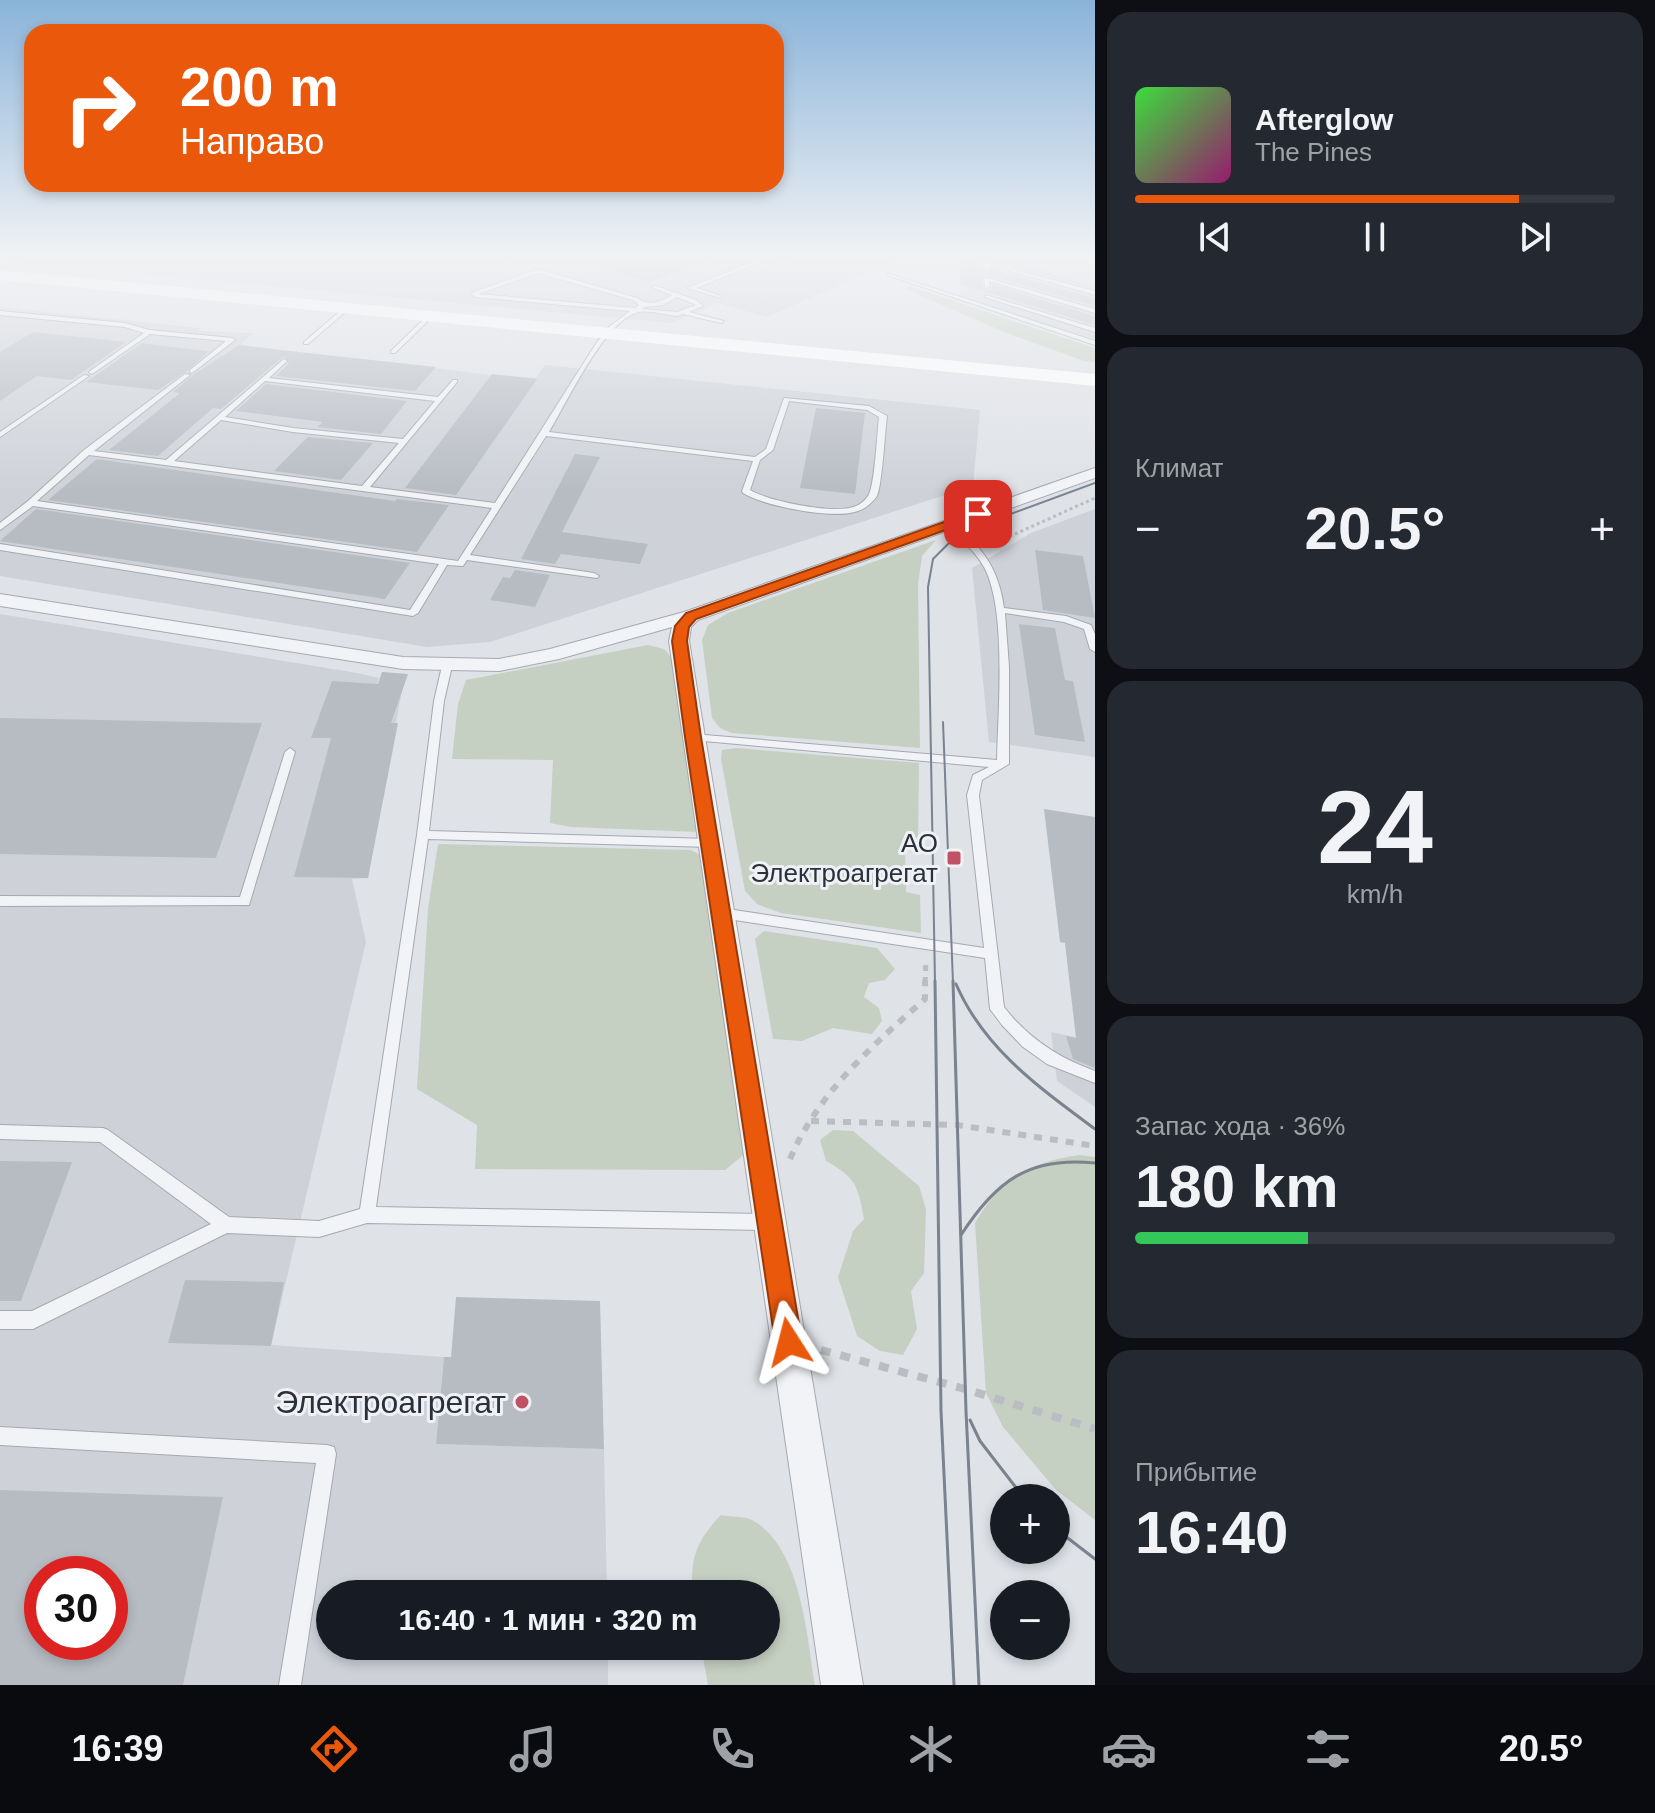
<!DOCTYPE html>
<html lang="ru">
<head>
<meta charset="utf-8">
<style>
  body { margin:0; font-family:Helvetica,sans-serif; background:#242831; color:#f1f3f6; height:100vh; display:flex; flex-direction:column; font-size:30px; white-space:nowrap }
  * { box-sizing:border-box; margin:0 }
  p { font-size:26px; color:#9ea1a6 }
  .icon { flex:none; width:44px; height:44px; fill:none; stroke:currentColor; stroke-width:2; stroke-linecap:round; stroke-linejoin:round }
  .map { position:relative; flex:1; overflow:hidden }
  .details { display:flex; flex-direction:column; gap:12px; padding:12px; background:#0d0f14; width:560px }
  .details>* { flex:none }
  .hud { position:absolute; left:24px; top:24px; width:760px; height:168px; border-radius:24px; box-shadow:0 4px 12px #0003; background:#ea580c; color:#fff; overflow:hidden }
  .fabs { position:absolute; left:990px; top:1484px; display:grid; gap:16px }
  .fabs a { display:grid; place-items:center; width:80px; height:80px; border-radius:50%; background:#171b24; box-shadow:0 4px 12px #0003; font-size:40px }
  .speed { position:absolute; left:24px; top:1556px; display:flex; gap:16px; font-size:40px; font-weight:700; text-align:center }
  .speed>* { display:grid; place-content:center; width:104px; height:104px; border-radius:50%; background:#171b24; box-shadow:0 4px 12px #0003; line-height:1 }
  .speed .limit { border:12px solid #d22; background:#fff; color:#111 }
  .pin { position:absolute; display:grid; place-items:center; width:68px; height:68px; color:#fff; margin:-34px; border-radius:16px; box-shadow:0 4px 12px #0006 }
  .me { position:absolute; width:88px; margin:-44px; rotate:351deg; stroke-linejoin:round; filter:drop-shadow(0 0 6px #0008) }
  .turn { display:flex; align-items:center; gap:28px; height:168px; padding:0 24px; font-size:36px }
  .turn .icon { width:104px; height:104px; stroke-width:2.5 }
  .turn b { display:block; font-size:56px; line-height:68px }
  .big { font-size:60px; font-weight:600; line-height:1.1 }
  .details .card { flex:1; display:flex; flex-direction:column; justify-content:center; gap:12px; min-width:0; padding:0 28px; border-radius:24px; background:#242831 }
  .details .dial { align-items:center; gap:0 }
  .dial b { font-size:104px; line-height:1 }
  .song { display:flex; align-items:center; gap:24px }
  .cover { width:96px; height:96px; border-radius:12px; background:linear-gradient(135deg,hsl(120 70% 55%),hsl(320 70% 35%)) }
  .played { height:8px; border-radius:4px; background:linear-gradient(90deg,#ea580c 80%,#363941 80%) }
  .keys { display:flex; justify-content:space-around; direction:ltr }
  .heat { display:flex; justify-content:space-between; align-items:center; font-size:44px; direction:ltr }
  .charge { height:12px; border-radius:6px; background:linear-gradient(90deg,#34c759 36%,#363941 0) }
  .trip { position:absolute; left:316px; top:1580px; width:464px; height:80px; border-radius:40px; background:#171b24; box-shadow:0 4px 12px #0003; font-weight:600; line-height:80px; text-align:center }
  .menu { display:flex; height:128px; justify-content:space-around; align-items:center; background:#090b0e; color:#9ea1a6 }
  .menu .icon { width:56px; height:56px }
  .menu .active { color:#ea580c }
  .menu b { font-size:36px; color:#f1f3f6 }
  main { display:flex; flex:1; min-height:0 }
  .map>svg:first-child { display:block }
  .built { fill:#ced2d8; fill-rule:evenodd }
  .green { fill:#c5d0c2 }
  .building { fill:#b7bcc3; fill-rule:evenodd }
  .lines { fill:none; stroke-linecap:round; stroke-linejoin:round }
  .service-casing { stroke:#a5a9b0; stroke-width:2 }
  .minor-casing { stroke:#a5a9b0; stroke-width:2 }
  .path-far4 { stroke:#babdc2; stroke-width:3; stroke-dasharray:3 3; stroke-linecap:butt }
  .path-far3 { stroke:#babdc2; stroke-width:4; stroke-dasharray:5 5; stroke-linecap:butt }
  .path-far2 { stroke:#babdc2; stroke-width:5; stroke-dasharray:6 6; stroke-linecap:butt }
  .path-far1 { stroke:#babdc2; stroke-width:6; stroke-dasharray:8 8; stroke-linecap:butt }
  .path { stroke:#babdc2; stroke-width:8; stroke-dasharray:10 10; stroke-linecap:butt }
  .service { fill:#f2f3f6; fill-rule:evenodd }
  .minor { fill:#f2f3f6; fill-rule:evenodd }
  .secondary { fill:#fff; fill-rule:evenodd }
  .tram-far1 { stroke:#7b838f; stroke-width:2 }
  .tram { stroke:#7b838f; stroke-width:3 }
  .route { fill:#ea580c; stroke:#983908; stroke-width:2 }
  .poi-dot { fill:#bf5264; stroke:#eff1f5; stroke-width:3 }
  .labels { text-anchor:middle; stroke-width:6; stroke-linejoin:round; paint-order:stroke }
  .poi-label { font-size:26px; fill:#2a313c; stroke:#eff1f5; text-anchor:end }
  .near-poi-label { font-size:32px; fill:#2a313c; stroke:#eff1f5; text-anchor:end }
</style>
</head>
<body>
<main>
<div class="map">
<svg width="1095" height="1685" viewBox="0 0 1095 1685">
  <rect width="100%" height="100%" fill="#dfe2e7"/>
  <g class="built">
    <polygon points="0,256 906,256 767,317 718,303 671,323 0,261"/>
    <polygon points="961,256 1095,256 1095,342 960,298"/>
    <polygon points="0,307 200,328 198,331 253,333 240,345 491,375 536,378 545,365 980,410 973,486 490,642 427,647 0,576"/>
    <polygon points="1095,509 1095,757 989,742 972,568 1031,533"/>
    <path d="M0 614 357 673 379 678 376 688 402 690 368 878 352 879 366 942 271 1345 444 1357 436 1444 604 1449 607 1594H330V1646H608V1685H0ZM42 1574H110V1642H42Z"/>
    <polygon points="1051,1032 1095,1041 1095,1107 1057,1081"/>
  </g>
  <g class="green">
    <polygon points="909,286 1095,348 1095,362 1084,361 1009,334 905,289"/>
    <polygon points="936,540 922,556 918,585 920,748 732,733 720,728 712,718 702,640 708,625 728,613"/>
    <polygon points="648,645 664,649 672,658 698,832 571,827 550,823 553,760 452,759 458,704 466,680"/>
    <polygon points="736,748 919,763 918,844 905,844 906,892 920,895 921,933 781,913 757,904 745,891 721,759 722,750"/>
    <polygon points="438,844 691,850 702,856 746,1153 725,1170 475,1169 477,1125 417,1089 428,909"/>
    <polygon points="764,931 877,948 895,969 885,980 869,983 864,997 879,1008 882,1021 872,1034 833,1028 802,1041 773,1039 755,939"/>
    <path d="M833 1130 853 1131 919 1186 926 1210 924 1273 911 1291 917 1329 903 1355 880 1351 857 1336 838 1277 853 1231 864 1219C858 1185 856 1178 826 1161L820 1140Z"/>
    <path d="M1079 1155 1095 1157V1520L1056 1490 1003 1427 986 1393 975 1223C1002 1177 1028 1163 1079 1155Z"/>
    <path d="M721 1515C730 1517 744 1516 752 1520 801 1546 807 1636 815 1685H708L701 1646H766V1594H693C689 1559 697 1540 721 1515Z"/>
  </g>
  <g class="building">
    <polygon points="583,256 712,256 712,259 649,282 582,262"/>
    <polygon points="961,256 965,262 981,266 985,272 992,269 1095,298 1095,306 985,274 981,277 983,290 991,290 993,285 1095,316 1095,325 960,284"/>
    <polygon points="974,256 995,256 1095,288"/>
    <polygon points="33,332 126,342 71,380 37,376 0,401 0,352"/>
    <polygon points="142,343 154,345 209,351 187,371 158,390 86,382"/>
    <polygon points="239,345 280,350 436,367 415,391 276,376 289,363 284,356 221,409 213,408 158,456 109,450 180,393 173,392 193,375"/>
    <polygon points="492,374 537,379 456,495 405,488"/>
    <polygon points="266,384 407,401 381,434 317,427 323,422 236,411"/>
    <polygon points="816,408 865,413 855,494 800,488"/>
    <polygon points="308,437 373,443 341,480 274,471"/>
    <polygon points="575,454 600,457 562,532 648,544 640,564 561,554 555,564 521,559"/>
    <polygon points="97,459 395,501 397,499 449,505 417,552 48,500"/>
    <polygon points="36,509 410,563 385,599 0,541"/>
    <polygon points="1035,550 1083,556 1095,618 1043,610"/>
    <polygon points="515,570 550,575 535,607 490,600 503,577 510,578"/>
    <polygon points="1019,624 1055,628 1065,680 1073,681 1085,742 1035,735"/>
    <polygon points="382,672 408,674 391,723 398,723 368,878 294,877 331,738 311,738 332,681 378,684"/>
    <polygon points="0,718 201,722 262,723 216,858 0,854"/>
    <polygon points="1044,809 1095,817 1095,1068 1073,1059 1066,1036 1076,1038 1065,943 1060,942"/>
    <polygon points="0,1161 72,1162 21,1301 0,1301"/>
    <polygon points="185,1280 284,1282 271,1346 168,1343"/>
    <polygon points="456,1297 600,1301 604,1449 436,1444 444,1357 451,1357"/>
    <path d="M0 1490 223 1497 183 1685H0ZM42 1574H110V1642H42Z"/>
  </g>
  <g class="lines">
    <g class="service-casing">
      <g id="service">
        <polygon points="768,256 776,256 696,288 721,296 721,298 687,288"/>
        <polygon points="789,256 799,256 810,260 807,262"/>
        <polygon points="966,257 1095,291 1095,295 990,265 989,269 985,269 984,264 966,259"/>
        <path d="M538 269 637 298C649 307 660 302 672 295L651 287 656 286 696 300 703 306 689 312 724 321 721 323 683 314 677 316C666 315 650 310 639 312 606 318 566 404 549 432L755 457 766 449 784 398 869 406 887 416C885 431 882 486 877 496 873 502 865 509 858 511 834 520 764 506 743 493L742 491 753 461 546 436 470 555 594 573 599 576 597 578 467 560 463 566 447 565 418 613 413 616 0 550V544L410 610 439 564 33 506 0 530V523L28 501 84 450 185 374 190 375 94 451 166 460 284 359 287 361 286 362 269 378 438 397 453 380H457V382L370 487 495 503 597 342 610 326 630 311 475 297 471 293ZM538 273 633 300 639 305 635 308 478 294ZM677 297 696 305 677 312 642 309 645 307 663 305ZM265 381 435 401 403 439 293 428 225 417ZM789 401 867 410 879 417C877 432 875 486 868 496 865 501 858 506 853 507 833 514 768 501 750 490L760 460 773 450ZM221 420 293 432 399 443 362 486 174 461ZM89 455 492 508 458 561 37 501Z"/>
        <polygon points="887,273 1095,341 1095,345 887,275"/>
        <polygon points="984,277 1095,309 1095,313 989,281 990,287 985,288"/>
        <polygon points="985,295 1095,328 1095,332 985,297"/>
        <polygon points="346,306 351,307 308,344 304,344 304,342"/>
        <polygon points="0,311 125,323 149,330 232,338 235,340 192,373 190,372 190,370 226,341 150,334 92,374 89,372 90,371 144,333 125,327 0,315"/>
        <polygon points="429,314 434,315 395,353 391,353 391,351"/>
        <polygon points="84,375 89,376 0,437 0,432"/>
        <path d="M945 522C954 523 959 529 966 535 989 555 1000 578 1004 608L1066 616 1091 625 1095 634V652L1090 649 1084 629 1064 622 1005 613 1009 667V764L982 780 979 795 1004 1007C1028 1038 1058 1058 1095 1071V1083L1047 1064 1023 1047 1002 1025 990 1009 985 958 721 918 716 916 715 913 716 910 721 908 984 948 967 795 973 775 989 767 693 740 688 737 693 734 997 760C998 710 1007 610 984 567 974 550 960 538 945 526Z"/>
        <polygon points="447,663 452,666 444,701 429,831 710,839 716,843 710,847 428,839 376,1207 768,1214 774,1216 776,1222 774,1228 768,1230 367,1223 319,1237 227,1233 39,1326 33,1329 0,1329 0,1311 32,1311 211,1224 100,1142 0,1139 0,1125 103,1128 108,1130 229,1217 319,1221 360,1209 417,835 434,701 442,666"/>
        <polygon points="290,748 295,752 249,905 0,906 0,896 240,897 285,752"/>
        <polygon points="0,1427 327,1445 334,1447 336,1454 301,1685 279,1685 316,1463 0,1445"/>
      </g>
    </g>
    <g class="minor-casing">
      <polygon id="minor" points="1095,468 1095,478 698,620 691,627 689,641 863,1685 821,1685 669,641 672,627 559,659 499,671 403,669 0,606 0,594 403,657 499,659 550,649 684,612"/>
    </g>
    <polyline class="path-far4" points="1004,539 1095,498"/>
    <polyline class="path-far3" points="993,544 1008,537"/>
    <polyline class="path-far2" points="925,983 926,960"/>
    <g class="path-far1">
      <polyline points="811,1121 957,1125 1095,1146"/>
      <path d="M790 1159C818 1093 872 1046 925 999V981"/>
    </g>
    <polyline class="path" points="821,1350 965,1389 1095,1429"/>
    <use href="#service" class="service"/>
    <use href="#minor" class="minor"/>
    <polygon class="secondary" points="0,270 1095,374 1095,386 0,280"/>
    <g class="tram-far1">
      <polyline points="943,722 953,983"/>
      <polyline points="935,983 928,587 933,559 959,533 1095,483"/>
    </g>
    <g class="tram">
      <polyline points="935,981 941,1411 954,1685"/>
      <polyline points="953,981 966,1411 979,1685"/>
      <path d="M956 984C984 1049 1040 1088 1095 1129"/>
      <path d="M961 1235C996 1181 1029 1156 1095 1163"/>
      <polyline points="970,1420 980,1441 1024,1498"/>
      <polyline points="1056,1529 1095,1559"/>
    </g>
  </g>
  <linearGradient id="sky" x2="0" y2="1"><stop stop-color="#8ab3d9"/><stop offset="0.52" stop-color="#f1f2f4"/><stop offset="1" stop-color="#f1f2f4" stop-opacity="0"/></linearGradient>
  <rect width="1095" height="492" fill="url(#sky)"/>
  <polygon class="route" points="978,510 982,511 982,517 696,619 689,627 687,641 701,737 802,1342 798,1351 789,1355 779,1351 775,1342 685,737 672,641 675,626 686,613"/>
  <g class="poi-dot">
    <rect x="946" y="850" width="16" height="16" rx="4"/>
    <circle cx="522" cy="1402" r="8"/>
  </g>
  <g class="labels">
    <g class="poi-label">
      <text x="938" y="852">АО<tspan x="938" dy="30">Электроагрегат</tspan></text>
    </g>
    <g class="near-poi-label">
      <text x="506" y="1413">Электроагрегат</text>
    </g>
  </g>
</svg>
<div class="fabs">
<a>+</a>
<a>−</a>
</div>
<div class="speed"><div class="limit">30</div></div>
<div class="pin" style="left:978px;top:514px;background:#d93025"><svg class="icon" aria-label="arrive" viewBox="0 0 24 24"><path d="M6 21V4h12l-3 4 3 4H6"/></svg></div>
<svg class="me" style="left:789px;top:1342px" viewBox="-20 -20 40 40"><path d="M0-17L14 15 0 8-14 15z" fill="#ea580c" stroke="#fff" stroke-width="4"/></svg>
<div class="trip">16:40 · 1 мин · 320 m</div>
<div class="hud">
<div class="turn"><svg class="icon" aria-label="right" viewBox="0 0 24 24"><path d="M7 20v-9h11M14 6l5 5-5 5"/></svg><div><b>200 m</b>Направо</div></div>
</div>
</div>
<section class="details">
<div class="card">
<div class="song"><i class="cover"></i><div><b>Afterglow</b><p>The Pines</p></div></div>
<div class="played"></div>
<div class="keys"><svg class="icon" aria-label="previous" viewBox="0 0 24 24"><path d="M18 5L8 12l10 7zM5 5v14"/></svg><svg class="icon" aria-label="pause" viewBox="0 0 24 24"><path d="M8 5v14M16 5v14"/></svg><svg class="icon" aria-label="next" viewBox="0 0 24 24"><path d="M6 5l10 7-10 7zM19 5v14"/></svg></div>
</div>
<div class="card"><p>Климат</p>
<div class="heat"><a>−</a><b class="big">20.5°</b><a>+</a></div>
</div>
<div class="card dial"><b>24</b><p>km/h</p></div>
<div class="card"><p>Запас хода · 36%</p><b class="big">180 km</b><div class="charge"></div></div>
<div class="card"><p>Прибытие</p><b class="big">16:40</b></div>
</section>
</main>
<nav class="menu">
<b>16:39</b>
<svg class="icon active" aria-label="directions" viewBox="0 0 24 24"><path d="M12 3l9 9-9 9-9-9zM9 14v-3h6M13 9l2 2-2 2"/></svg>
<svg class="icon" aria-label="music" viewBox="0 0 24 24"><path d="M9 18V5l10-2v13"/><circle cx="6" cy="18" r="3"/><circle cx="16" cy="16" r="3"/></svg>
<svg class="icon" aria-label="phone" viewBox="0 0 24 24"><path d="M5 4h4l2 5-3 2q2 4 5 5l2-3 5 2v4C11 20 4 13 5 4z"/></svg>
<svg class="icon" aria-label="climate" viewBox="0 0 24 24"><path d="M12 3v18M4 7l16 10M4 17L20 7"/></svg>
<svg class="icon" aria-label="car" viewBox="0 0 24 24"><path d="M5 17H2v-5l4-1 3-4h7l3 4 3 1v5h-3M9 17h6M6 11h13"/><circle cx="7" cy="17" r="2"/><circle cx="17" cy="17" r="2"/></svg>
<svg class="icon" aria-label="filters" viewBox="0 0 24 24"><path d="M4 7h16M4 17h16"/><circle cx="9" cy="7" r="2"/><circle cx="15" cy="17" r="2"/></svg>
<b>20.5°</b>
</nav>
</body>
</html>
